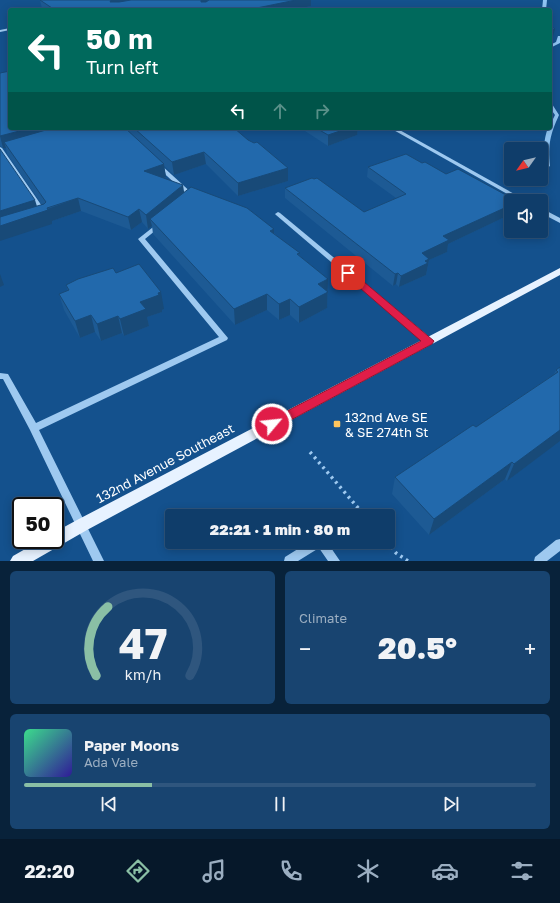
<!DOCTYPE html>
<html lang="en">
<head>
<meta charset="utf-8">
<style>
  body { margin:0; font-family:"Golos Text",sans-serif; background:#184470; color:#f1f3f6; height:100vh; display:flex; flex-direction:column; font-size:15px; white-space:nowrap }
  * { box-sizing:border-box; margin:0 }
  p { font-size:13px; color:#9baec1 }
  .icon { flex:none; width:22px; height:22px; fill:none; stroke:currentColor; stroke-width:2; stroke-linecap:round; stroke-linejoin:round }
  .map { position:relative; height:561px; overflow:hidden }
  .drawer { display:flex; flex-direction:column; gap:10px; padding:10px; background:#08223a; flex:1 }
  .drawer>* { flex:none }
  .banner { position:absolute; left:8px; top:8px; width:544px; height:122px; border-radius:4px; box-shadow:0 2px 10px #0003,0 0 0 1px #2f567e; background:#00695c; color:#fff; overflow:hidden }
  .needle { width:26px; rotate:236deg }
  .controls { position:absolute; left:504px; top:142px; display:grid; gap:8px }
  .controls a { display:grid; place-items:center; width:44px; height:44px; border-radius:4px; background:#0f3d6a; box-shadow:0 2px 10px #0003,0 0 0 1px #2f567e; font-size:20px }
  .speed { position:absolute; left:12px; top:497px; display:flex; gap:8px; font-size:20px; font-weight:700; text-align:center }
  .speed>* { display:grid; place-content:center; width:52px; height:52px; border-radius:50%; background:#0f3d6a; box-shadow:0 2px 10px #0003,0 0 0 1px #2f567e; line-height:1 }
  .speed .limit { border:2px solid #111; border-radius:6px; background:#fff; color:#111 }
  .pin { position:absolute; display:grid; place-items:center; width:34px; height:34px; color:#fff; margin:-17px; border-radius:8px; box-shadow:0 2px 6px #0006 }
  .me { position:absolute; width:44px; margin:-22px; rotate:62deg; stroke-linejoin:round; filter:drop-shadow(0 0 3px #0008) }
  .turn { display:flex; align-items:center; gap:14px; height:84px; padding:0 12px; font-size:18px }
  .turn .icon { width:52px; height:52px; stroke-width:2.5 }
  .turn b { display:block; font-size:28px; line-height:34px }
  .lanes { display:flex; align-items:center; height:38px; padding:0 12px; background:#0003; justify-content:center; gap:20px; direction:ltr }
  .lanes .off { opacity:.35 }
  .big { font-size:30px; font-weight:800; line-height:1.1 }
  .drawer .widget { flex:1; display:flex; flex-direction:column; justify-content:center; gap:6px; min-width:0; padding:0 14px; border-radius:6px; background:#184470 }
  .drawer .dial { align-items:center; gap:0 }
  .dial svg { height:104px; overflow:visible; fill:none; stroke:#2f567e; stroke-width:7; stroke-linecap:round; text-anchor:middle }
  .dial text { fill:#f1f3f6; stroke:none }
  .song { display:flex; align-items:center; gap:12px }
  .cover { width:48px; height:48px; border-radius:6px; background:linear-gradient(135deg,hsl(150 70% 55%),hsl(250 70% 35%)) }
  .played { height:4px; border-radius:2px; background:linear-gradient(90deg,#8abfa5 25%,#2f567e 25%) }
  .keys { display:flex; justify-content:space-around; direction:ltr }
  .heat { display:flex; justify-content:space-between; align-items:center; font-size:22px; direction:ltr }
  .drawer .tiles { flex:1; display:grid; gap:10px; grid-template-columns:1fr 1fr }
  .widget:last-child { grid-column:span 2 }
  .trip { position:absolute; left:165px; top:509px; width:230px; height:40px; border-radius:4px; background:#0f3d6a; box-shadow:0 2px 10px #0003,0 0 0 1px #2f567e; font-weight:800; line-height:40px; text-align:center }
  .menu { display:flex; height:64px; justify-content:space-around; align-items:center; background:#06182a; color:#9baec1 }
  .menu .icon { width:28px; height:28px }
  .menu .on { color:#8abfa5 }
  .menu b { font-size:18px; color:#f1f3f6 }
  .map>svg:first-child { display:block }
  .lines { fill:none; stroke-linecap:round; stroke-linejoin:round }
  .stream { fill:#90c5f3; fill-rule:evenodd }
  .path { stroke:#9ec9f0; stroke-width:3.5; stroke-dasharray:2.5 4; stroke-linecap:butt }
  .minor { fill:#9ec9f0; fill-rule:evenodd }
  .major { fill:#e7f2ff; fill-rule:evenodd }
  .wall { fill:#1d5a94 }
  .shaded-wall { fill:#184a78 }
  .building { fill:#2269ac; stroke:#184a78 }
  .route { fill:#e11d48; stroke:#92132f }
  .poi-dot { fill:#ffc55d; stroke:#14518d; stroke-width:1.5 }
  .labels { text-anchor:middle; stroke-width:4; stroke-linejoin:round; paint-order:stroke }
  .near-poi-label { font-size:13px; fill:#fff; stroke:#14518d; text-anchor:start }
  .near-street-label { font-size:13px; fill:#fff; stroke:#14518d }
</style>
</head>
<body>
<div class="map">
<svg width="560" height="561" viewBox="0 0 560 561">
  <rect width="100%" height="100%" fill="#14518d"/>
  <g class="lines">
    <g class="stream">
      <polygon points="543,0 547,0 546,10 542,10"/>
      <polygon points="558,36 560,36 560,43 550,48 550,45 556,42"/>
      <path d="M550 104H552L559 115C550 135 548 144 550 166L547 168 544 166C544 153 543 140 548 128H550V125L555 115 550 108Z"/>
    </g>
    <g class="path">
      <polyline points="310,452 365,516"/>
      <polyline points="387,542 396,553 408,561"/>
    </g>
    <g class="minor">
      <polygon points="10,28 10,30 0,32 0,30"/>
      <polygon points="390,128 396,128 527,201 520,201"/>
      <polygon points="0,147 2,148 46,212 45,213 41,213 40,212 0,153"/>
      <polygon points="158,163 160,164 195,196 195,198 191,198 156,166 155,165"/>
      <polygon points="541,208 560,218 560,223 541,213"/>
      <polygon points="278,212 280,213 432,339 433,341 432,343 426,343 276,215 275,214"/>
      <polygon points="159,223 161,224 162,225 161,226 145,239 228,338 227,340 39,430 104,561 93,561 30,430 3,379 0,379 0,373 8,374 36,423 219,337 138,239 157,224"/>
      <polygon points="560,539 560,551 547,561 534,561 535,557 556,540"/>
      <polygon points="309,542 327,542 340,561 328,561 319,548 298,561 284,561 285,557"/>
    </g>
    <polygon class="major" points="560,268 560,275 87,530 33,561 10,561 13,556 41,540 55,540 55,532 77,520"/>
  </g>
  <g class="wall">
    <polygon points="40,0 311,0 311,6 292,10 43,10 42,9"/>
    <polygon points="0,73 10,128 234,128 248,140 288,168 288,181 238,196 206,164 174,175 164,166 166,177 164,178 184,193 274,233 300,256 328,279 327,308 299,323 290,315 279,320 267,310 235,325 153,234 152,226 148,229 142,222 131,230 81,211 52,221 52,224 37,206 42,205 7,154 6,148 3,148 0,146"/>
    <polygon points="302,128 358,128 357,135 328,146 302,129"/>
    <polygon points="422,163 446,174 511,201 511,214 448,244 447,252 429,260 426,275 399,287 396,284 393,286 285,198 285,188 364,212 396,198 367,177 368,167"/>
    <polygon points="116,273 164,309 162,310 162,312 147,317 149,326 124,336 122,333 101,341 95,332 80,338 64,310 59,294 68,291 66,285"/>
    <polygon points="560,367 542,454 507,481 505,479 429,535 392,494 395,477 476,427 554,374 556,370"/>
  </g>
  <g class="shaded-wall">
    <polygon points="111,0 156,0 113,9 110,2"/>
    <polygon points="200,0 211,0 201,9"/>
    <polygon points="296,0 311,0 311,6 292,10 247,10"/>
    <polygon points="555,29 553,36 550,37 550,30"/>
    <polygon points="31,128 80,128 4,142 6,148 3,148 0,136"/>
    <polygon points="349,128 358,128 357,135 328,146 328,135"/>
    <polygon points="204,152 206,164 174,175 172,162"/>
    <polygon points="164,164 166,177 146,184 144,171"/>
    <polygon points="288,168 288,181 238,196 238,183"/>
    <polygon points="183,185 185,198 150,219 152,226 148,229 146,215"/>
    <polygon points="78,198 81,211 52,221 52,224 0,241 0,226"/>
    <polygon points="35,200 39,213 0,225 0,211"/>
    <polygon points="511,205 511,214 448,244 447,252 429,260 426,275 399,287 401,276 422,253 443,236"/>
    <polygon points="139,209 142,222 131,230 128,217"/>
    <polygon points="274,229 274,244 270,231"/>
    <polygon points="398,273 396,284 393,286 395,274"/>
    <polygon points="0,274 4,285 0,287"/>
    <polygon points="328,279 327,308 299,323 299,307 318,284"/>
    <polygon points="161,292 164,309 162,310 162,312 147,317 149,326 124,336 120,319 140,302"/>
    <polygon points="267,294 267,310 235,325 234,309"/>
    <polygon points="290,299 290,315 279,320 279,304"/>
    <polygon points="91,315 95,332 80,338 75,321"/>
    <polygon points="118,316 122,333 101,341 97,324"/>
    <polygon points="560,430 560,441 507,481 514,464"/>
    <polygon points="512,462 505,479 429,535 434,519"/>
  </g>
  <g class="building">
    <polygon points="40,0 111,0 110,2 119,2 131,0 201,0 201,2 206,2 209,0 296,0 247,10 55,10"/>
    <polygon points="550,25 555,29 550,30"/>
    <polygon points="10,71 10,128 31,128 0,136 0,73"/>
    <polygon points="53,128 125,128 164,164 144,171 183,185 146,215 139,209 128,217 78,198 47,208 48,210 0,226 0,217 44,204 46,202 4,142"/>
    <polygon points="134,128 234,128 248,140 254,143 257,142 288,168 238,183 204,152 172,162"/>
    <polygon points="316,128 349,128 328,135"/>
    <polygon points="0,149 35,200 0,211"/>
    <polygon points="406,154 422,163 425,162 446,174 458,169 517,201 511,201 511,205 443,236 449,240 422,253 429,259 425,261 428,263 401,276 398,273 395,274 285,188 312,178 314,179 317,178 364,212 406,194 368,167"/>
    <polygon points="191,187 247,208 274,229 270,231 300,253 297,254 328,279 318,284 328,292 299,307 290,299 279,304 267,294 234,309 150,219"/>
    <polygon points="139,264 161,292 158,293 159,295 140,302 146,309 120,319 118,316 97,324 91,315 75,321 59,294 69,290 66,285 78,279 113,268 116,273"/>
    <polygon points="560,367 560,430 514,464 512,462 434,519 395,477 473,425 476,427 558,372 556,370"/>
  </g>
  <polygon class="route" points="348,270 351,271 434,341 432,344 276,428 272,429 268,428 266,424 268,421 421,341 345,275 343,273"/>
  <rect class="poi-dot" x="333" y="420" width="8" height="8" rx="2"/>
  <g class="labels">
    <g class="near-poi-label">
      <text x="345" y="422">132nd Ave SE<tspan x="345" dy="15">&amp; SE 274th St</tspan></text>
    </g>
    <g class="near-street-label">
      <text transform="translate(165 463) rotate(-28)" y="5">132nd Avenue Southeast</text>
    </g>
  </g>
</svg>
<div class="controls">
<a><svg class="needle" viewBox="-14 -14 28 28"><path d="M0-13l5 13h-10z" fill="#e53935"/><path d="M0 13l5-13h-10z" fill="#9baec1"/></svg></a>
<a><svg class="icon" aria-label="sound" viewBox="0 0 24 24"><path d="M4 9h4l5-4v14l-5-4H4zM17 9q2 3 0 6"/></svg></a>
</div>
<div class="speed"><div class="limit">50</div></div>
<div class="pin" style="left:348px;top:273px;background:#d93025"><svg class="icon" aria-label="arrive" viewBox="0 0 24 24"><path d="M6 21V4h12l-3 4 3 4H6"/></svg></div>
<svg class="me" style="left:272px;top:424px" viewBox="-20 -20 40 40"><circle r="17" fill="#e11d48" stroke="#fff" stroke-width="3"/><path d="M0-11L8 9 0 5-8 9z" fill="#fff"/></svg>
<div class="trip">22:21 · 1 min · 80 m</div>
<div class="banner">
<div class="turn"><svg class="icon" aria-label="left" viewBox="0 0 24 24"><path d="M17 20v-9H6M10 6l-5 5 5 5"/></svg><div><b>50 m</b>Turn left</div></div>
<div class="lanes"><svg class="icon" aria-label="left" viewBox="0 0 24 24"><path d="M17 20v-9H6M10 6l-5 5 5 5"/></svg><svg class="icon off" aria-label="ahead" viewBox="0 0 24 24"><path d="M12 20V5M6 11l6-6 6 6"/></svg><svg class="icon off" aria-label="right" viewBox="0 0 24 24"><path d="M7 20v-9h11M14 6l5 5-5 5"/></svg></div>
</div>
</div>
<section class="drawer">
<div class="tiles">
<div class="widget dial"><svg viewBox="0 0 100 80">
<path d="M14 69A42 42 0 1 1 86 69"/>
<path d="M14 69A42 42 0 0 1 23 16" stroke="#8abfa5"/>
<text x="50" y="56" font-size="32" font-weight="700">47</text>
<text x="50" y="72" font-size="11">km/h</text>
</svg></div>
<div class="widget"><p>Climate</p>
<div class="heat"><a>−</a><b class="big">20.5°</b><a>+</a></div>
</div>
<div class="widget">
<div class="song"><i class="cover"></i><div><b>Paper Moons</b><p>Ada Vale</p></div></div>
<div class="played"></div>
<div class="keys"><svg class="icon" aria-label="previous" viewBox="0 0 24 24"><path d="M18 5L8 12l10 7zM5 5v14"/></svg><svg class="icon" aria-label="pause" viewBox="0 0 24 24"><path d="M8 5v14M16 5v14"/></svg><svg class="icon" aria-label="next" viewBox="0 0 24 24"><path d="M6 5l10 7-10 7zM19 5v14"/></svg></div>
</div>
</div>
</section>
<nav class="menu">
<b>22:20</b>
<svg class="icon on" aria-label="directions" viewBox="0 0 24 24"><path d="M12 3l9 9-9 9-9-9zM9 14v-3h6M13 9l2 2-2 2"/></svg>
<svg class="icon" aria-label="music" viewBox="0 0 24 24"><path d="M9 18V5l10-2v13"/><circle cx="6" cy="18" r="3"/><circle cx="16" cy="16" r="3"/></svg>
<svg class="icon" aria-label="phone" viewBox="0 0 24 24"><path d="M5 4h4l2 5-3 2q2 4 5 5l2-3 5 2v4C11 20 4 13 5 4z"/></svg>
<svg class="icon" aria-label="climate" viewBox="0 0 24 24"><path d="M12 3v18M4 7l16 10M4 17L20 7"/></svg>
<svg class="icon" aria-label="car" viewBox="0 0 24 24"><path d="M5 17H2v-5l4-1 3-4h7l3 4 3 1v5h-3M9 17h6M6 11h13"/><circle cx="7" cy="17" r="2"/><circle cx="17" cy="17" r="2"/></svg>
<svg class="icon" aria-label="filters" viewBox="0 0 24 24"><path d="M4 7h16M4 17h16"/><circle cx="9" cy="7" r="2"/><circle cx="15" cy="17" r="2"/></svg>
</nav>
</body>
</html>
